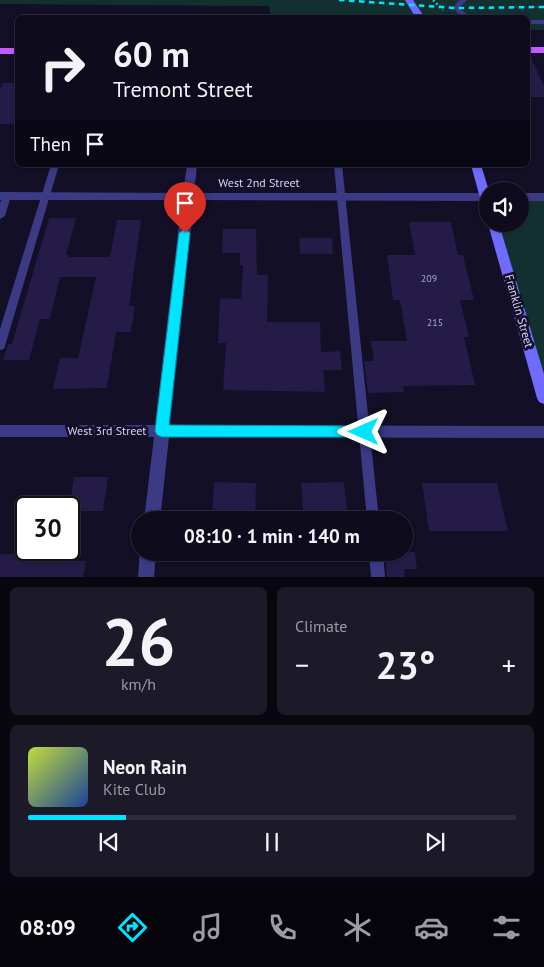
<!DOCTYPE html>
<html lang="en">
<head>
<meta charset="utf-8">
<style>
  body { margin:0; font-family:"PT Sans",sans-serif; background:#1c1929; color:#f1f3f6; height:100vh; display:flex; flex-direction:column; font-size:19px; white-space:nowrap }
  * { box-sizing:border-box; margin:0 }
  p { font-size:16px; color:#9b9ba3 }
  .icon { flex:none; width:28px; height:28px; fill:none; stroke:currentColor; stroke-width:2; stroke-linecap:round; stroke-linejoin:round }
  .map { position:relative; height:577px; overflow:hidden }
  .drawer { display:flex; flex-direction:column; gap:10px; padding:10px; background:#08060f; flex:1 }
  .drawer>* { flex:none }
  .top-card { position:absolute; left:15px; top:15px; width:515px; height:152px; border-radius:8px; box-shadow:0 1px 4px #0004,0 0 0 1px #2e2b3b; background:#0e0b1c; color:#f1f3f6; overflow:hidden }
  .buttons { position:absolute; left:479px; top:182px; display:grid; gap:10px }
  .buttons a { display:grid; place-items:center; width:50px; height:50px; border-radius:50%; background:#0e0b1c; box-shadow:0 1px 4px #0004,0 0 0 1px #2e2b3b; font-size:25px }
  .speed { position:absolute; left:15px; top:496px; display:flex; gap:10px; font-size:25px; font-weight:700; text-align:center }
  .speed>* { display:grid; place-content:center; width:65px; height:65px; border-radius:50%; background:#0e0b1c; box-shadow:0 1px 4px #0004,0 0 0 1px #2e2b3b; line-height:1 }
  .speed .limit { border:2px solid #111; border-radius:8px; background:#fff; color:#111 }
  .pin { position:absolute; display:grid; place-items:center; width:42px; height:42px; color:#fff; margin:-51px -21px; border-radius:50% 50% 50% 0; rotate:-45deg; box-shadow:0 0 5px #0007 }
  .pin .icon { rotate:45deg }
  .me { position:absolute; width:55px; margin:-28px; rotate:270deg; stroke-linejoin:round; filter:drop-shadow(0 0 4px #0008) }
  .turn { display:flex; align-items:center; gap:18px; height:105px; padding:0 15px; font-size:22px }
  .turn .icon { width:65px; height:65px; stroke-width:2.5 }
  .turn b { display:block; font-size:35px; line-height:42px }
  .then { display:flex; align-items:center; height:48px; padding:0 15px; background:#0003; gap:10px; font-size:19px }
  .big { font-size:38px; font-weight:600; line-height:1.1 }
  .drawer .widget { flex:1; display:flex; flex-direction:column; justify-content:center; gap:8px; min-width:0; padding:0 18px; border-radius:8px; background:#1c1929 }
  .drawer .dial { align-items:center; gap:0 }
  .dial b { font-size:65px; line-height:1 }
  .song { display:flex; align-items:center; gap:15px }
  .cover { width:60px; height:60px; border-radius:8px; background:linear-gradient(135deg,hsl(70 70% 55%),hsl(220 70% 35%)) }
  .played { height:5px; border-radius:2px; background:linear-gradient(90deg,#00e5ff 20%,#2e2b3b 20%) }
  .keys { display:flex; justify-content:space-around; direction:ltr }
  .heat { display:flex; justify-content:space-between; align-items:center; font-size:28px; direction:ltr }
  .drawer .tiles { flex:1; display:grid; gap:10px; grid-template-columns:1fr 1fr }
  .widget:last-child { grid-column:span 2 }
  .trip { position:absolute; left:131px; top:511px; width:282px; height:50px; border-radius:25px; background:#0e0b1c; box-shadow:0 1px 4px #0004,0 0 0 1px #2e2b3b; font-weight:600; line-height:50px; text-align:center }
  .tabs { display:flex; height:80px; justify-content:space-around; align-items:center; background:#06040b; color:#9b9ba3 }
  .tabs .icon { width:35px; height:35px }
  .tabs .active { color:#00e5ff }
  .tabs b { font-size:22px; color:#f1f3f6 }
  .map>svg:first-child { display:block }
  .green { fill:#12302f }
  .building { fill:#241b47 }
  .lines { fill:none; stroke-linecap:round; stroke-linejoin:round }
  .path { stroke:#2fb8b0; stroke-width:2.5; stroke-dasharray:2 2.5; stroke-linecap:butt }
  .lane { fill:#3d3a85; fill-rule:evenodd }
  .street { fill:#3d3a85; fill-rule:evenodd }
  .secondary { fill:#6f6bff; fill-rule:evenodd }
  .primary { fill:#c25bff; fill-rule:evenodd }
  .rail { stroke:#00e5ff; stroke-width:2.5; stroke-dasharray:5.5 4.5; stroke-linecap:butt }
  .route { fill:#00e5ff; stroke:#0095a6 }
  .labels { text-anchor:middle; stroke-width:5; stroke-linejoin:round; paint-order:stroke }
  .number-label { font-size:10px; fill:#aca6d1 }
  .street-label { font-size:12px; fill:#d9d4ff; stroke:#130f26 }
</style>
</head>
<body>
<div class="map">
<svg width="544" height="577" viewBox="0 0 544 577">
  <rect width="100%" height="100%" fill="#130f26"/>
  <g class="green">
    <polygon points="0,0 544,0 544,30 528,30 528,18 271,18 269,6 0,4"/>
    <polygon points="520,197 544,197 544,398 493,224 520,224"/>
  </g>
  <g class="building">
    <polygon points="528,55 530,55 544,86 544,97 528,97"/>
    <polygon points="3,83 18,83 18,124 0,124 0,89"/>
    <polygon points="49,218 76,218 66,255 69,255 69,257 110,257 117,220 141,220 129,306 135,306 131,332 116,332 107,388 53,389 60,358 78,358 96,277 60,277 50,319 40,319 29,360 3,360 8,344 12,344"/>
    <polygon points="409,222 451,222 458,255 463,255 474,300 460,300 469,337 464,337 475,385 403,386 404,392 368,393 364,361 374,361 371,341 407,341 400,300 393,300 387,255 415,255"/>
    <polygon points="223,229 256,229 257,275 268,275 267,322 320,322 321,352 340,351 342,370 323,370 325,392 223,390 226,343 218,343 220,298 241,299 243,265 240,265 240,253 222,253"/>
    <polygon points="299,238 332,238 333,254 300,254"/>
    <polygon points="74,477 108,477 103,511 69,511"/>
    <polygon points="214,482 256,483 255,520 212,520"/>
    <polygon points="344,482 348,520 304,520 301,483"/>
    <polygon points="422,483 497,483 508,531 429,531"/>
    <polygon points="385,552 415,552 417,569 404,569 405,577 387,577"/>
    <polygon points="0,554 21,554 19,561 86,561 83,577 0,577"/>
  </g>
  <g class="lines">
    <polyline class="path" points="433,0 443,10"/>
    <g class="lane">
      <polygon points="459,0 467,0 459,8 472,18 463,18 453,8"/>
      <rect x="528" y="20" width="16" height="4"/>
      <polygon points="51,165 59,165 5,346 4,349 0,350 0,329"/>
      <polygon points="334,165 342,165 379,520 367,520"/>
      <polygon points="7,193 11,196 5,216 0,219 0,203 4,194"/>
      <polygon points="369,552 383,552 385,577 371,577"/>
    </g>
    <g class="street">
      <polygon points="187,165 197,165 194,193 488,193 488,201 194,200 170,425 544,426 544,438 169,437 160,520 144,520 154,437 0,437 0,425 155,425 182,200 0,200 0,192 183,193"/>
      <rect x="520" y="193" width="24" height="8"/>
      <polygon points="140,551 156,552 154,577 138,577"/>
    </g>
    <g class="secondary">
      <polygon points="405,0 413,0 425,18 416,18"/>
      <polygon points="471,165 481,165 489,191 488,191 488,208 482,205"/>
      <polygon points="488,224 499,224 544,374 544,404 539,402 537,398"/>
    </g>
    <g class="primary">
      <rect x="528" y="47" width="16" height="6"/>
      <rect x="0" y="48" width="18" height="6"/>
    </g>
    <polyline class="rail" points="339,0 456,8 544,7"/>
  </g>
  <polygon class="route" points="185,229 190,233 169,425 364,426 369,428 371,432 369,436 364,437 162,437 157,435 155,431 179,233"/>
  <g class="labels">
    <g class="number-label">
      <text x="429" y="282">209</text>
      <text x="435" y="326">215</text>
    </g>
    <g class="street-label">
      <text x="259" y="187">West 2nd Street</text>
      <text transform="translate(519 311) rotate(74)" y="4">Franklin Street</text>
      <text x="107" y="435">West 3rd Street</text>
    </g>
  </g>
</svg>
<div class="buttons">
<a><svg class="icon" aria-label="sound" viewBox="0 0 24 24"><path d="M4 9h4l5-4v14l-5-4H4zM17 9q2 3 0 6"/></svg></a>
</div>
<div class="speed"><div class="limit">30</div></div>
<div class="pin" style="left:185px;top:233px;background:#d93025"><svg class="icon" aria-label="arrive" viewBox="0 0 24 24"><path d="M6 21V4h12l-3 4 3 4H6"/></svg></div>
<svg class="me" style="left:364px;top:432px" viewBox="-20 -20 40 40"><path d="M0-17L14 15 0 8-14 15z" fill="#00e5ff" stroke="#fff" stroke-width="4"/></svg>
<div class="trip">08:10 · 1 min · 140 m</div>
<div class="top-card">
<div class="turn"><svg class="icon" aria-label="right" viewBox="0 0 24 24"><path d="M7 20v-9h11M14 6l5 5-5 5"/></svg><div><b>60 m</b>Tremont Street</div></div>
<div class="then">Then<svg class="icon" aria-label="arrive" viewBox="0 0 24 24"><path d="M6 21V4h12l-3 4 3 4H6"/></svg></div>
</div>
</div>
<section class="drawer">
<div class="tiles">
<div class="widget dial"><b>26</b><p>km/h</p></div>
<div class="widget"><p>Climate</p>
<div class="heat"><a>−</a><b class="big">23°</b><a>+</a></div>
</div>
<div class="widget">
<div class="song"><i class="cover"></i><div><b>Neon Rain</b><p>Kite Club</p></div></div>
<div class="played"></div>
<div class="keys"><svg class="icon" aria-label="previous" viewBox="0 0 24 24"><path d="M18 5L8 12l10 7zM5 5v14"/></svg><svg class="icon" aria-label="pause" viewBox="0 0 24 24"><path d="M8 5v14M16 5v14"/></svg><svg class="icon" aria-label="next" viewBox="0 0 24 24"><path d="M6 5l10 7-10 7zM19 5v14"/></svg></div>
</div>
</div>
</section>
<nav class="tabs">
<b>08:09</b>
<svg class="icon active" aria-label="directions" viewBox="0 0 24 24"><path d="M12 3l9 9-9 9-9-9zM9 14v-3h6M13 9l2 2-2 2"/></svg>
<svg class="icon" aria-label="music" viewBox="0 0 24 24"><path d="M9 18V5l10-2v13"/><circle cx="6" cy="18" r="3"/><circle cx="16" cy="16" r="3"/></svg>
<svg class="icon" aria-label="phone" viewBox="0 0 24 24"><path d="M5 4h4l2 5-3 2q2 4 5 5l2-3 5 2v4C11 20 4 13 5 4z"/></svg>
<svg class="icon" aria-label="climate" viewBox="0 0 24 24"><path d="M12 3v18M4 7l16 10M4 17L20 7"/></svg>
<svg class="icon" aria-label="car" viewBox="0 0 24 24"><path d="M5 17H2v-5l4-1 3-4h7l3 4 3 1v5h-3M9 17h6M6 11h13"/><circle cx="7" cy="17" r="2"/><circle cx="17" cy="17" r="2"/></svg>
<svg class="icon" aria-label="filters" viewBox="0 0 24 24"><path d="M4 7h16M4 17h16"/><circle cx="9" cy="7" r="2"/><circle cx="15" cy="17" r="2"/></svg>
</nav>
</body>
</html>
